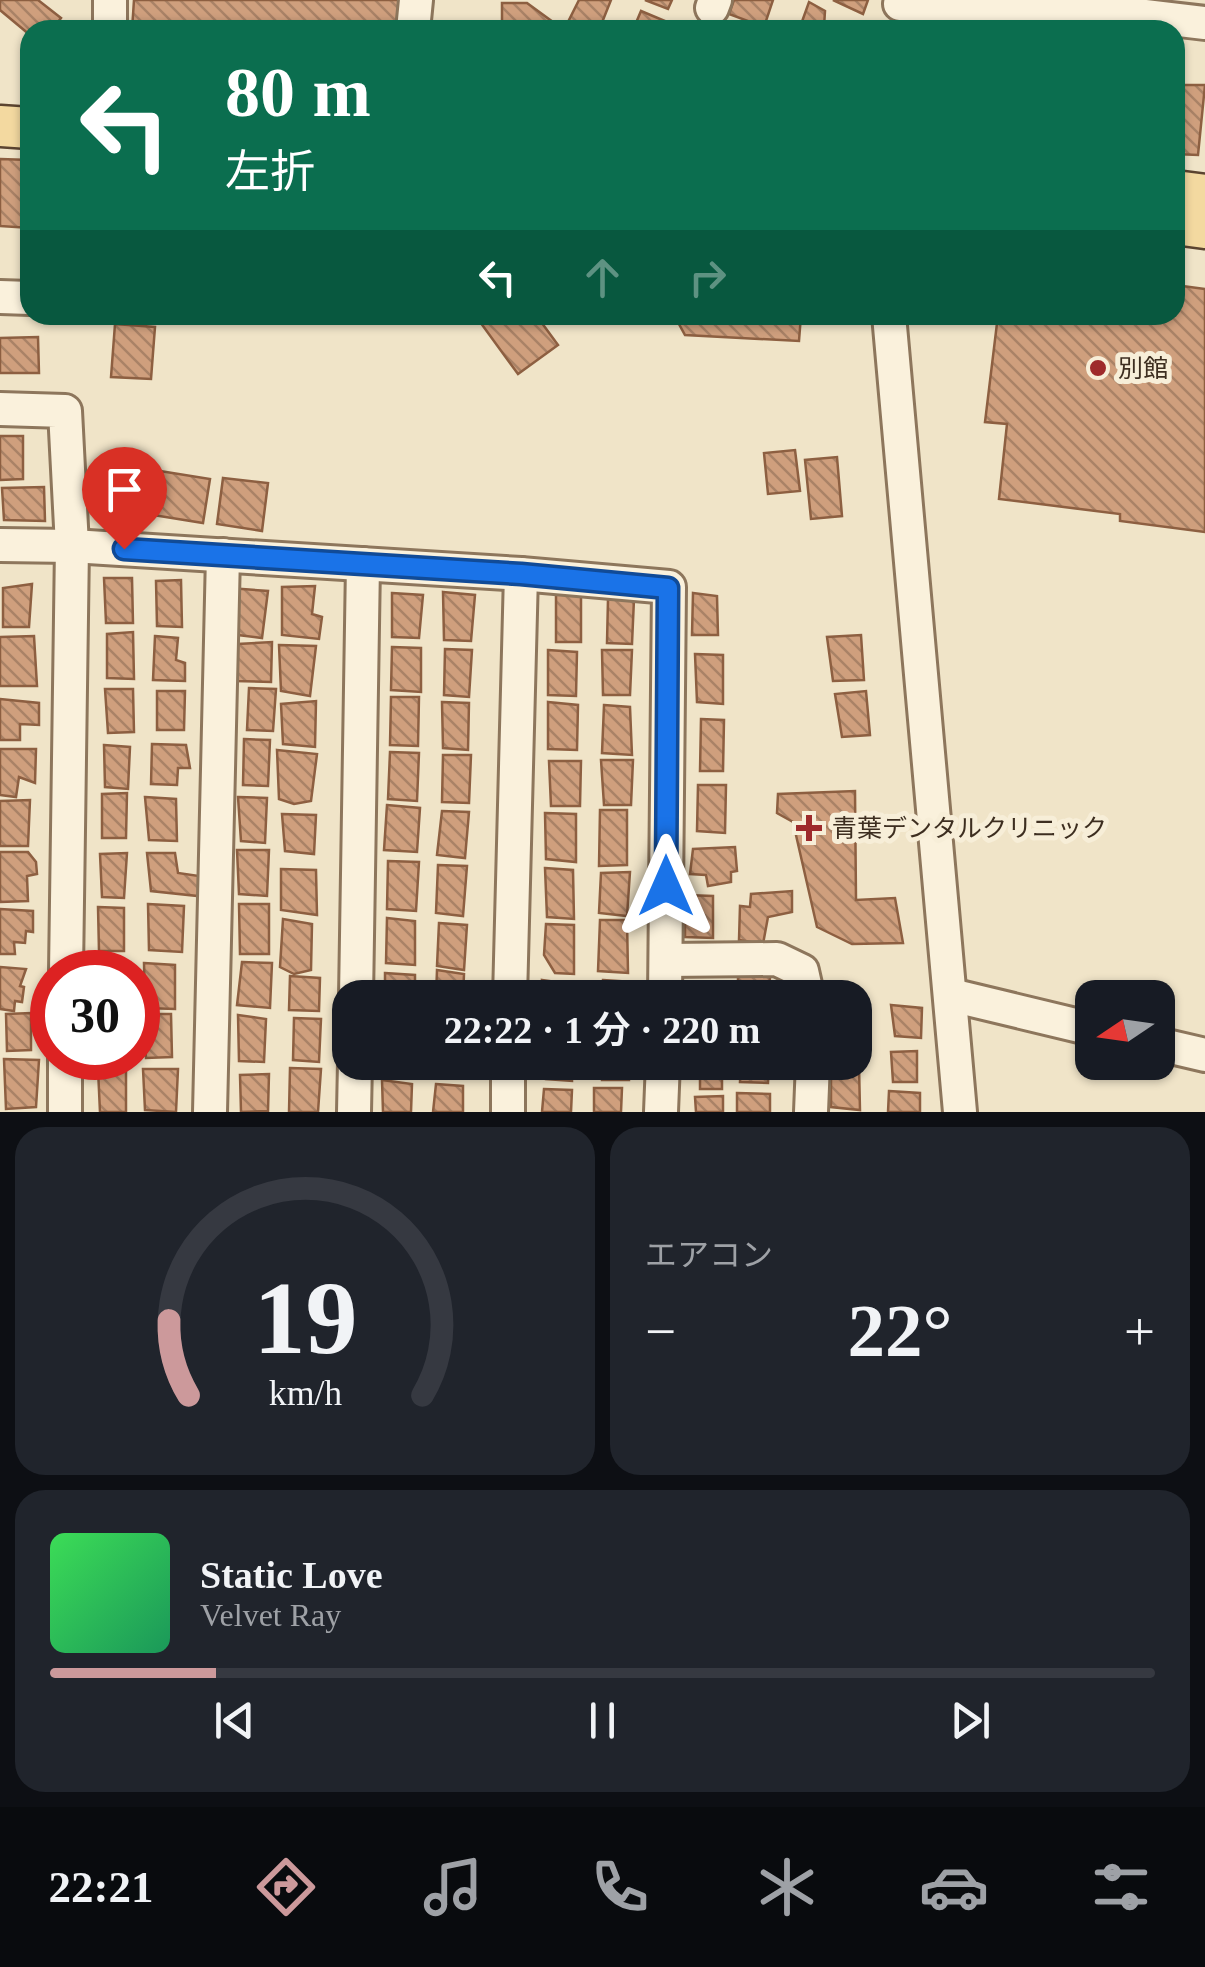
<!DOCTYPE html>
<html lang="ja">
<head>
<meta charset="utf-8">
<style>
  body { margin:0; font-family:"Times New Roman","Noto Sans JP",serif; background:#20242c; color:#f1f3f6; height:100vh; display:flex; flex-direction:column; font-size:38px; white-space:nowrap }
  * { box-sizing:border-box; margin:0 }
  p { font-size:32px; color:#9ea1a6 }
  .icon { flex:none; width:55px; height:55px; fill:none; stroke:currentColor; stroke-width:2; stroke-linecap:round; stroke-linejoin:round }
  .map { position:relative; height:1112px; overflow:hidden }
  .sheet { display:flex; flex-direction:column; gap:15px; padding:15px; background:#0d0f14; flex:1 }
  .sheet>* { flex:none }
  .top-card { position:absolute; left:20px; top:20px; width:1165px; height:305px; border-radius:30px; box-shadow:0 2px 8px #0004; background:#0b6e4f; color:#fff; overflow:hidden }
  .needle { width:65px; rotate:257deg }
  .fabs { position:absolute; left:1075px; top:980px; display:grid; gap:20px }
  .fabs a { display:grid; place-items:center; width:100px; height:100px; border-radius:20px; background:#171b24; box-shadow:0 2px 8px #0004; font-size:50px }
  .speed { position:absolute; left:30px; top:950px; display:flex; gap:20px; font-size:50px; font-weight:700; text-align:center }
  .speed>* { display:grid; place-content:center; width:130px; height:130px; border-radius:50%; background:#171b24; box-shadow:0 2px 8px #0004; line-height:1 }
  .speed .limit { border:15px solid #d22; background:#fff; color:#111 }
  .pin { position:absolute; display:grid; place-items:center; width:85px; height:85px; color:#fff; margin:-102px -42px; border-radius:50% 50% 50% 0; rotate:-45deg; box-shadow:0 0 10px #0007 }
  .pin .icon { rotate:45deg }
  .me { position:absolute; width:110px; margin:-55px; rotate:0deg; stroke-linejoin:round; filter:drop-shadow(0 0 8px #0008) }
  .turn { display:flex; align-items:center; gap:35px; height:210px; padding:0 40px; font-size:45px }
  .turn .icon { width:130px; height:130px; stroke-width:2.5 }
  .turn b { display:block; font-size:70px; line-height:85px }
  .lanes { display:flex; align-items:center; height:95px; padding:0 40px; background:#0003; justify-content:center; gap:50px; direction:ltr }
  .lanes .off { opacity:.35 }
  .big { font-size:75px; font-weight:600; line-height:1.1 }
  .sheet .tile { flex:1; display:flex; flex-direction:column; justify-content:center; gap:15px; min-width:0; padding:0 35px; border-radius:30px; background:#20242c }
  .sheet .dial { align-items:center; gap:0 }
  .dial svg { height:260px; overflow:visible; fill:none; stroke:#363941; stroke-width:7; stroke-linecap:round; text-anchor:middle }
  .dial text { fill:#f1f3f6; stroke:none }
  .song { display:flex; align-items:center; gap:30px }
  .cover { width:120px; height:120px; border-radius:15px; background:linear-gradient(135deg,hsl(130 70% 55%),hsl(150 70% 35%)) }
  .played { height:10px; border-radius:5px; background:linear-gradient(90deg,#cc999b 15%,#363941 15%) }
  .keys { display:flex; justify-content:space-around; direction:ltr }
  .heat { display:flex; justify-content:space-between; align-items:center; font-size:55px; direction:ltr }
  .sheet .tiles { flex:1; display:grid; gap:15px; grid-template-columns:1fr 1fr }
  .tile:last-child { grid-column:span 2 }
  .trip { position:absolute; left:332px; top:980px; width:540px; height:100px; border-radius:30px; background:#171b24; box-shadow:0 2px 8px #0004; font-weight:600; line-height:100px; text-align:center }
  .tab-bar { display:flex; height:160px; justify-content:space-around; align-items:center; background:#090b0e; color:#9ea1a6 }
  .tab-bar .icon { width:70px; height:70px }
  .tab-bar .on { color:#cc999b }
  .tab-bar b { font-size:45px; color:#f1f3f6 }
  .map>svg:first-child { display:block }
  .building { fill:url(#building-back-hatch); stroke:#8d5f41; stroke-width:2.5 }
  .lines { fill:none; stroke-linecap:round; stroke-linejoin:round }
  .minor-casing { stroke:#8d765c; stroke-width:38 }
  .major-casing { stroke:#5b4430; stroke-width:45 }
  .minor { stroke:#faf1dc; stroke-width:32 }
  .major { stroke:#f3d9a0; stroke-width:40 }
  .route-casing { stroke:#114b97; stroke-width:25 }
  .route { stroke:#1a73e8; stroke-width:18 }
  .poi-dot { fill:#9e2a2b; stroke:#f7eed8; stroke-width:4 }
  .labels { text-anchor:middle; stroke-width:10; stroke-linejoin:round; paint-order:stroke }
  .poi-label { font-size:25px; fill:#3d2e20; stroke:#f7eed8; text-anchor:start }
</style>
</head>
<body>
<div class="map">
<svg width="1205" height="1112" viewBox="0 0 1205 1112">
  <defs>
    <pattern id="building-back-hatch" width="6" height="6" patternUnits="userSpaceOnUse" patternTransform="scale(2.5)"><rect width="6" height="6" fill="#cf9f7d"/><path d="M-1 5l2 2M0 0l6 6M5-1l2 2" fill="none" stroke="#a98266"/></pattern>
  </defs>
  <rect width="100%" height="100%" fill="#f0e4c8"/>
  <g class="building">
    <polygon points="0,0 38,0 61,18 52,30 30,30 30,35 0,10"/>
    <polygon points="134,0 405,0 403,30 132,30"/>
    <polygon points="579,0 611,0 599,30 580,30 567,24"/>
    <polygon points="645,0 672,0 668,9"/>
    <polygon points="734,0 773,0 764,27 729,14"/>
    <polygon points="833,0 868,0 863,14"/>
    <polygon points="809,2 825,11 824,27 829,30 799,30"/>
    <polygon points="502,3 527,3 557,25 557,30 502,30"/>
    <polygon points="641,11 677,26 674,30 633,30"/>
    <polygon points="927,11 998,16 997,30 926,30"/>
    <polygon points="1175,85 1205,85 1198,155 1175,154"/>
    <polygon points="0,159 30,160 30,228 0,226"/>
    <polygon points="1175,285 1205,289 1205,532 1120,521 1120,514 999,499 1007,424 985,422 998,315 1175,315"/>
    <polygon points="475,315 536,315 558,345 518,374"/>
    <polygon points="674,315 801,315 799,341 685,335"/>
    <polygon points="115,324 155,327 151,379 111,377"/>
    <polygon points="38,337 39,373 0,373 0,338"/>
    <polygon points="0,436 23,436 23,479 0,480"/>
    <polygon points="795,450 800,491 768,494 764,453"/>
    <polygon points="837,457 842,516 811,519 805,460"/>
    <polygon points="100,465 145,468 142,517 97,514"/>
    <polygon points="160,471 210,479 203,523 153,515"/>
    <polygon points="223,478 268,483 262,531 217,524"/>
    <polygon points="44,487 45,521 4,520 2,488"/>
    <polygon points="104,578 132,578 133,623 106,623"/>
    <polygon points="181,580 182,627 157,626 156,581"/>
    <polygon points="32,584 29,627 3,627 3,588"/>
    <polygon points="315,586 312,614 322,617 319,639 282,635 282,587"/>
    <polygon points="229,588 268,591 262,638 238,635 226,626"/>
    <polygon points="443,592 475,595 471,641 444,640"/>
    <polygon points="392,593 423,595 419,638 392,637"/>
    <polygon points="693,593 717,596 718,635 692,635"/>
    <polygon points="556,594 581,596 581,642 556,642"/>
    <polygon points="608,599 634,599 632,644 607,643"/>
    <polygon points="133,632 134,679 107,678 107,634"/>
    <polygon points="861,635 864,680 833,681 827,637"/>
    <polygon points="34,636 37,686 0,686 0,637"/>
    <polygon points="155,636 178,638 176,660 185,663 185,681 153,680"/>
    <polygon points="272,642 271,682 235,681 238,644"/>
    <polygon points="279,645 316,646 310,696 281,691"/>
    <polygon points="392,647 421,648 421,692 391,690"/>
    <polygon points="445,649 472,650 469,697 444,695"/>
    <polygon points="548,650 577,652 576,696 548,695"/>
    <polygon points="602,650 632,650 630,695 603,695"/>
    <polygon points="695,654 723,655 723,704 697,702"/>
    <polygon points="249,688 276,689 273,731 247,730"/>
    <polygon points="105,689 133,689 134,732 108,733"/>
    <polygon points="157,691 185,691 184,730 157,730"/>
    <polygon points="866,691 870,735 842,737 835,694"/>
    <polygon points="391,697 419,697 418,746 390,745"/>
    <polygon points="0,699 39,703 39,725 20,724 20,740 0,740"/>
    <polygon points="316,701 315,747 283,744 281,704"/>
    <polygon points="442,702 469,703 468,750 443,748"/>
    <polygon points="548,702 578,705 577,750 548,749"/>
    <polygon points="604,705 630,707 632,755 602,753"/>
    <polygon points="701,719 724,720 723,771 700,771"/>
    <polygon points="244,739 270,740 268,786 243,785"/>
    <polygon points="152,744 186,745 190,768 178,768 177,785 151,784"/>
    <polygon points="104,745 130,747 128,789 105,787"/>
    <polygon points="0,749 36,749 35,783 19,777 16,797 0,795"/>
    <polygon points="277,750 317,754 311,801 294,804 279,799"/>
    <polygon points="390,752 419,753 417,801 388,799"/>
    <polygon points="443,755 471,755 469,803 442,802"/>
    <polygon points="601,760 633,760 631,805 604,805"/>
    <polygon points="549,761 581,761 580,806 551,806"/>
    <polygon points="698,785 726,785 725,833 697,831"/>
    <polygon points="855,791 856,900 895,898 903,943 852,944 817,927 793,822 777,813 778,794"/>
    <polygon points="127,793 126,838 102,838 102,794"/>
    <polygon points="145,797 176,799 177,841 149,840"/>
    <polygon points="238,797 267,798 265,843 241,841"/>
    <polygon points="30,800 28,846 0,846 0,801"/>
    <polygon points="387,805 420,808 417,852 384,850"/>
    <polygon points="600,810 627,810 627,865 599,866"/>
    <polygon points="442,811 469,812 465,858 437,855"/>
    <polygon points="545,813 576,814 576,862 546,859"/>
    <polygon points="282,814 316,815 314,854 285,851"/>
    <polygon points="735,847 737,871 731,872 731,882 708,886 706,875 690,874 693,849"/>
    <polygon points="237,850 269,850 267,896 239,894"/>
    <polygon points="0,852 28,852 36,862 37,874 27,876 28,901 0,902"/>
    <polygon points="127,853 124,898 102,897 100,854"/>
    <polygon points="147,853 175,853 178,873 199,876 198,896 151,891"/>
    <polygon points="388,861 419,862 416,911 387,909"/>
    <polygon points="438,865 467,866 463,916 436,913"/>
    <polygon points="545,868 573,870 574,919 547,917"/>
    <polygon points="281,869 316,870 317,915 281,910"/>
    <polygon points="630,872 627,916 599,913 601,873"/>
    <polygon points="792,891 792,912 768,917 763,944 739,940 740,906 750,907 751,894"/>
    <polygon points="685,895 713,896 713,938 685,937"/>
    <polygon points="148,904 184,906 182,952 149,950"/>
    <polygon points="239,904 269,904 269,954 240,954"/>
    <polygon points="98,907 124,908 124,951 99,951"/>
    <polygon points="0,909 33,911 33,932 26,931 25,943 14,942 15,954 0,954"/>
    <polygon points="387,918 415,921 415,965 386,963"/>
    <polygon points="283,919 312,924 311,970 294,974 280,967"/>
    <polygon points="600,920 627,920 628,973 598,971"/>
    <polygon points="439,923 467,925 464,970 437,966"/>
    <polygon points="546,924 574,925 574,974 555,973 544,955"/>
    <polygon points="98,958 123,960 124,972 99,972"/>
    <polygon points="242,962 272,963 270,1008 237,1005"/>
    <polygon points="144,963 175,965 175,1009 145,1008"/>
    <polygon points="0,967 26,969 20,986 24,987 22,1002 15,1001 14,1011 0,1009"/>
    <polygon points="437,970 464,974 463,998 436,998"/>
    <polygon points="385,973 415,975 415,998 385,998"/>
    <polygon points="738,974 770,975 769,998 738,998"/>
    <polygon points="290,976 320,978 319,1011 289,1010"/>
    <polygon points="542,980 571,984 572,998 543,998"/>
    <polygon points="603,980 632,982 631,998 602,998"/>
    <polygon points="721,985 721,998 685,998 685,986"/>
    <polygon points="891,1005 922,1008 921,1038 895,1036"/>
    <polygon points="31,1013 31,1050 7,1051 6,1014"/>
    <polygon points="143,1014 171,1014 172,1057 146,1058"/>
    <polygon points="855,1014 870,1015 869,1057 855,1056"/>
    <polygon points="238,1015 266,1019 264,1062 239,1061"/>
    <polygon points="294,1018 321,1019 319,1062 293,1060"/>
    <polygon points="917,1051 917,1082 893,1082 891,1052"/>
    <polygon points="4,1059 39,1060 36,1107 6,1109"/>
    <polygon points="383,1062 414,1062 414,1075 383,1070"/>
    <polygon points="435,1062 465,1062 465,1074 435,1071"/>
    <polygon points="546,1062 572,1062 572,1081 546,1079"/>
    <polygon points="602,1062 630,1062 629,1080 602,1080"/>
    <rect x="700" y="1062" width="22" height="27"/>
    <polygon points="741,1062 769,1062 768,1083 740,1082"/>
    <polygon points="831,1063 859,1066 860,1110 831,1107"/>
    <polygon points="290,1068 321,1069 318,1112 289,1112"/>
    <polygon points="98,1069 126,1070 126,1112 100,1112"/>
    <polygon points="143,1069 178,1069 176,1112 145,1110"/>
    <polygon points="269,1074 268,1111 241,1112 240,1075"/>
    <polygon points="382,1080 412,1084 411,1112 383,1112"/>
    <polygon points="436,1084 463,1086 463,1112 433,1112"/>
    <polygon points="594,1088 622,1088 621,1112 594,1112"/>
    <polygon points="544,1089 572,1090 571,1112 542,1112"/>
    <polygon points="889,1091 920,1093 920,1112 888,1112"/>
    <polygon points="737,1093 770,1094 770,1112 737,1112"/>
    <polygon points="723,1096 723,1112 696,1112 695,1097"/>
  </g>
  <g class="lines">
    <g class="minor-casing">
      <g id="minor">
        <polyline points="110,0 110,30"/>
        <polyline points="900,4 1137,15 1205,23"/>
        <polyline points="712,8 715,0"/>
        <polyline points="413,30 416,0"/>
        <polyline points="0,297 30,298"/>
        <polyline points="889,315 960,1112"/>
        <polyline points="0,409 65,411 72,546 66,972"/>
        <polyline points="0,545 72,546 521,574 669,587 665,998"/>
        <polyline points="666,960 777,959 802,971 808,998"/>
        <polyline points="951,995 1092,1029"/>
        <polyline points="356,998 363,564"/>
        <polyline points="510,998 521,574"/>
        <polyline points="1158,1044 1205,1055"/>
        <polyline points="65,1112 65,1058"/>
        <polyline points="210,1112 223,555"/>
        <polyline points="354,1112 355,1062"/>
        <polyline points="508,1112 508,1062"/>
        <polyline points="661,1112 663,1062"/>
        <polyline points="811,1112 813,1062"/>
      </g>
    </g>
    <g class="major-casing">
      <g id="major">
        <polyline points="0,126 30,128"/>
        <polyline points="1175,191 1205,195"/>
        <polyline points="1175,224 1205,228"/>
      </g>
    </g>
    <use href="#minor" class="minor"/>
    <use href="#major" class="major"/>
  </g>
  <g class="lines">
    <g class="route-casing">
      <polyline id="route" points="124,549 521,574 668,588 666,886"/>
    </g>
    <use href="#route" class="route"/>
  </g>
  <g class="poi-dot">
    <circle cx="1098" cy="368" r="10"/>
    <path d="M804 813h10v10h10v10h-10v10h-10v-10h-10v-10h10z"/>
  </g>
  <g class="labels">
    <g class="poi-label">
      <text x="1118" y="377">別館</text>
      <text x="832" y="837">青葉デンタルクリニック</text>
    </g>
  </g>
</svg>
<div class="fabs">
<a><svg class="needle" viewBox="-14 -14 28 28"><path d="M0-13l5 13h-10z" fill="#e53935"/><path d="M0 13l5-13h-10z" fill="#9ea1a6"/></svg></a>
</div>
<div class="speed"><div class="limit">30</div></div>
<div class="pin" style="left:124px;top:549px;background:#d93025"><svg class="icon" aria-label="arrive" viewBox="0 0 24 24"><path d="M6 21V4h12l-3 4 3 4H6"/></svg></div>
<svg class="me" style="left:666px;top:886px" viewBox="-20 -20 40 40"><path d="M0-17L14 15 0 8-14 15z" fill="#1a73e8" stroke="#fff" stroke-width="4"/></svg>
<div class="trip">22:22 · 1 分 · 220 m</div>
<div class="top-card">
<div class="turn"><svg class="icon" aria-label="left" viewBox="0 0 24 24"><path d="M17 20v-9H6M10 6l-5 5 5 5"/></svg><div><b>80 m</b>左折</div></div>
<div class="lanes"><svg class="icon" aria-label="left" viewBox="0 0 24 24"><path d="M17 20v-9H6M10 6l-5 5 5 5"/></svg><svg class="icon off" aria-label="ahead" viewBox="0 0 24 24"><path d="M12 20V5M6 11l6-6 6 6"/></svg><svg class="icon off" aria-label="right" viewBox="0 0 24 24"><path d="M7 20v-9h11M14 6l5 5-5 5"/></svg></div>
</div>
</div>
<section class="sheet">
<div class="tiles">
<div class="tile dial"><svg viewBox="0 0 100 80">
<path d="M14 69A42 42 0 1 1 86 69"/>
<path d="M14 69A42 42 0 0 1 8 46" stroke="#cc999b"/>
<text x="50" y="56" font-size="32" font-weight="700">19</text>
<text x="50" y="72" font-size="11">km/h</text>
</svg></div>
<div class="tile"><p>エアコン</p>
<div class="heat"><a>−</a><b class="big">22°</b><a>+</a></div>
</div>
<div class="tile">
<div class="song"><i class="cover"></i><div><b>Static Love</b><p>Velvet Ray</p></div></div>
<div class="played"></div>
<div class="keys"><svg class="icon" aria-label="previous" viewBox="0 0 24 24"><path d="M18 5L8 12l10 7zM5 5v14"/></svg><svg class="icon" aria-label="pause" viewBox="0 0 24 24"><path d="M8 5v14M16 5v14"/></svg><svg class="icon" aria-label="next" viewBox="0 0 24 24"><path d="M6 5l10 7-10 7zM19 5v14"/></svg></div>
</div>
</div>
</section>
<nav class="tab-bar">
<b>22:21</b>
<svg class="icon on" aria-label="directions" viewBox="0 0 24 24"><path d="M12 3l9 9-9 9-9-9zM9 14v-3h6M13 9l2 2-2 2"/></svg>
<svg class="icon" aria-label="music" viewBox="0 0 24 24"><path d="M9 18V5l10-2v13"/><circle cx="6" cy="18" r="3"/><circle cx="16" cy="16" r="3"/></svg>
<svg class="icon" aria-label="phone" viewBox="0 0 24 24"><path d="M5 4h4l2 5-3 2q2 4 5 5l2-3 5 2v4C11 20 4 13 5 4z"/></svg>
<svg class="icon" aria-label="climate" viewBox="0 0 24 24"><path d="M12 3v18M4 7l16 10M4 17L20 7"/></svg>
<svg class="icon" aria-label="car" viewBox="0 0 24 24"><path d="M5 17H2v-5l4-1 3-4h7l3 4 3 1v5h-3M9 17h6M6 11h13"/><circle cx="7" cy="17" r="2"/><circle cx="17" cy="17" r="2"/></svg>
<svg class="icon" aria-label="filters" viewBox="0 0 24 24"><path d="M4 7h16M4 17h16"/><circle cx="9" cy="7" r="2"/><circle cx="15" cy="17" r="2"/></svg>
</nav>
</body>
</html>
